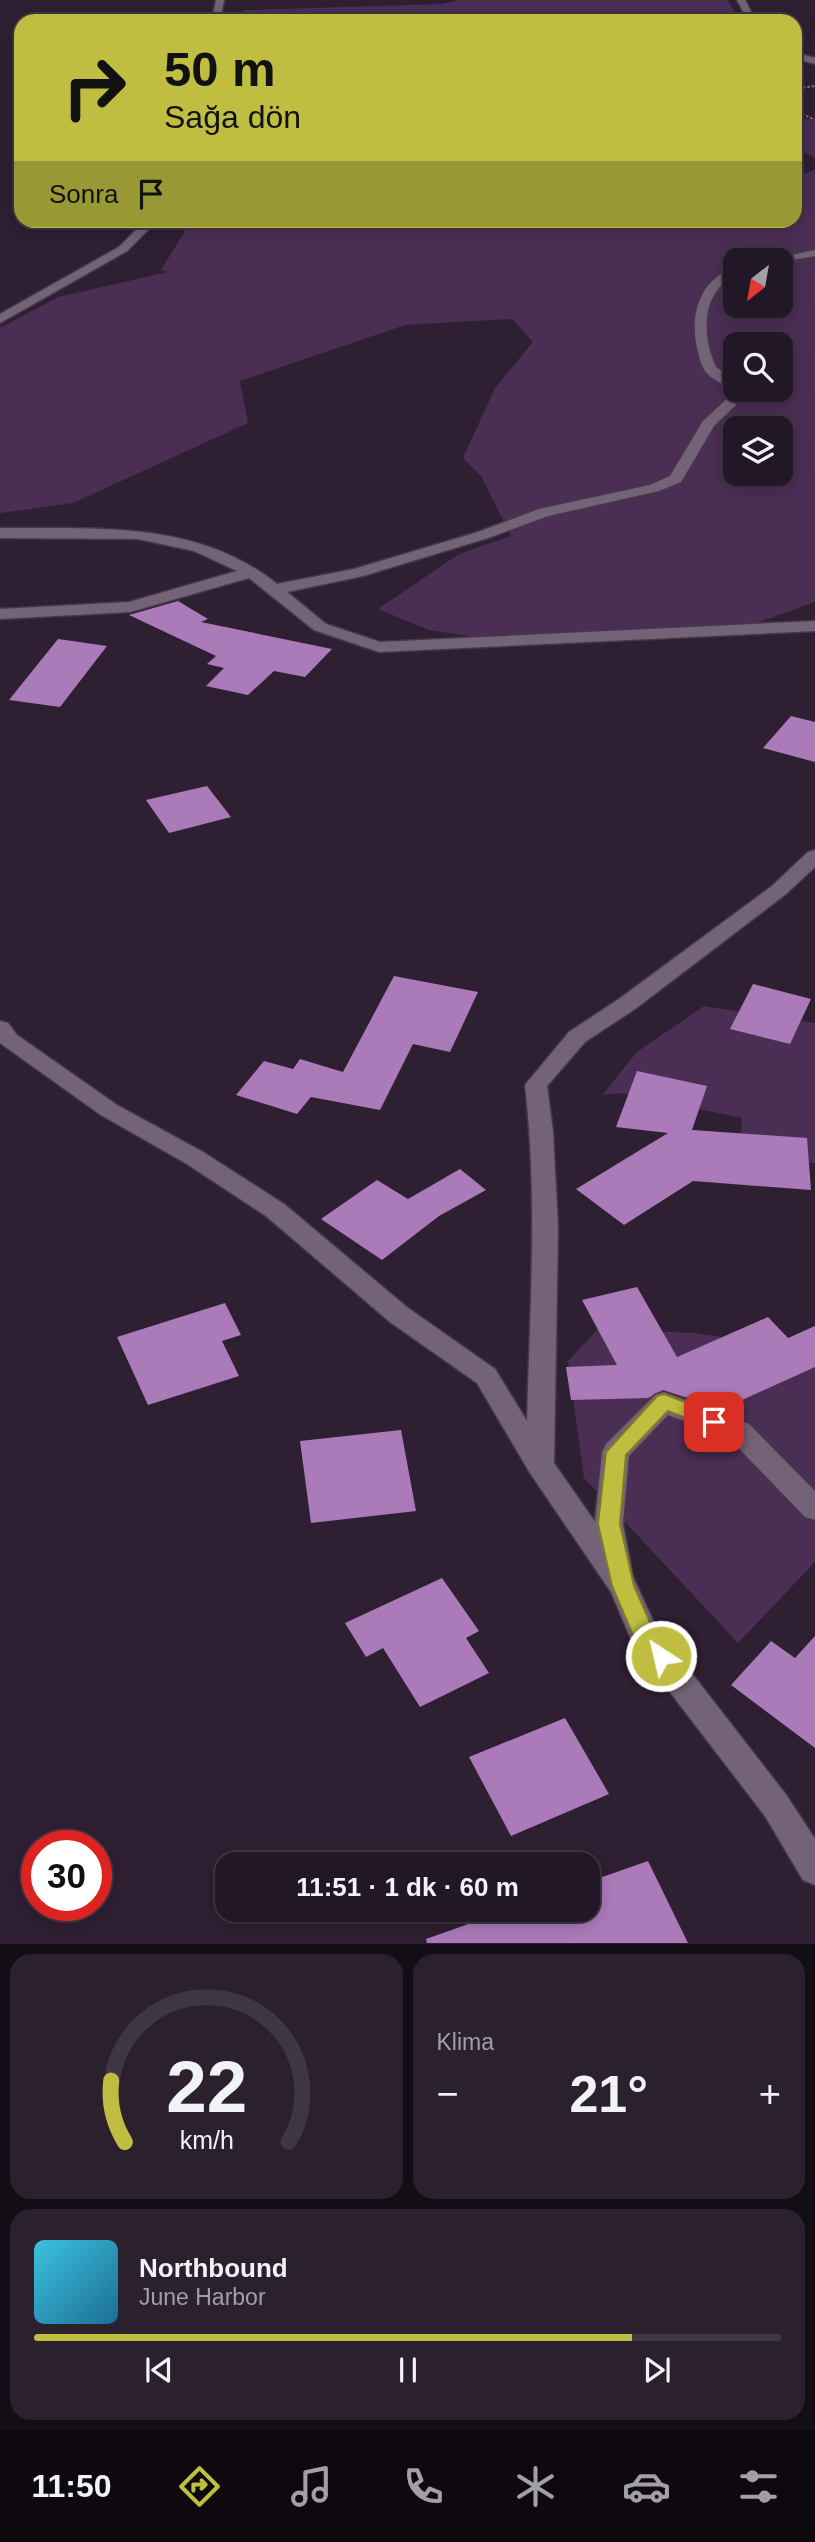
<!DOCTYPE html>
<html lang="tr">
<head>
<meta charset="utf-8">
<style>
  body { margin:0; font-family:Arial,sans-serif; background:#2a202e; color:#f1f3f6; height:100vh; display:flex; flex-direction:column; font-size:26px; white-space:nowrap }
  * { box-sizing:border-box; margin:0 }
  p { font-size:23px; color:#a29fa7 }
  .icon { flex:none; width:38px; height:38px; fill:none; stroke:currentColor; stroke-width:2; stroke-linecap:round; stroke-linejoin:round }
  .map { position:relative; height:1944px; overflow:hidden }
  .side { display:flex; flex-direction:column; gap:10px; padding:10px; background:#130d15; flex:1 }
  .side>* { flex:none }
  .banner { position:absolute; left:14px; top:14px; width:788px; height:214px; border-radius:21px; box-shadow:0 4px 18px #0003,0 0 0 2px #3f3643; background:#bfbe41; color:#111; overflow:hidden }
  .needle { width:46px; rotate:211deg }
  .buttons { position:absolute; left:723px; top:248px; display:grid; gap:14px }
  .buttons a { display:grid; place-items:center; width:70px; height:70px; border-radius:14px; background:#221726; box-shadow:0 4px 18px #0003,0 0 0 2px #3f3643; font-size:35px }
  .speed { position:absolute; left:21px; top:1830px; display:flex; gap:14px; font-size:35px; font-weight:700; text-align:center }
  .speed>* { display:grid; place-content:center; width:91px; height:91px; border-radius:50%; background:#221726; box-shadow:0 4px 18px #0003,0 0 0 2px #3f3643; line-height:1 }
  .speed .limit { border:10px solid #d22; background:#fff; color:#111 }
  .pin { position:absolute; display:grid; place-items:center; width:60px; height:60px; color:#fff; margin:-30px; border-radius:14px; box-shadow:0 4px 10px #0006 }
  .me { position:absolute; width:77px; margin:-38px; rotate:325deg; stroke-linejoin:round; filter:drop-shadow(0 0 5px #0008) }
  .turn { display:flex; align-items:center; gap:24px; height:147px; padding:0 35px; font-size:32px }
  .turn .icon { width:91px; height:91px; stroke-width:2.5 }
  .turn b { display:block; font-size:49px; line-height:60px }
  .then { display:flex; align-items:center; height:66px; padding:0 35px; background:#0003; gap:14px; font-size:26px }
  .big { font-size:52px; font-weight:700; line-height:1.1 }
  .side .tile { flex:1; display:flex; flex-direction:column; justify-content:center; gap:10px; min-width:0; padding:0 24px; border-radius:21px; background:#2a202e }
  .side .dial { align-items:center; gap:0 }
  .dial svg { height:182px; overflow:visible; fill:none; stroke:#3f3643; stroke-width:7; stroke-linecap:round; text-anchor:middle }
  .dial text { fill:#f1f3f6; stroke:none }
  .song { display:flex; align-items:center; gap:21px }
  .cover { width:84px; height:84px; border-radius:10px; background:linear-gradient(135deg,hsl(190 70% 55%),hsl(200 70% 35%)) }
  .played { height:7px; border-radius:4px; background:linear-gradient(90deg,#bfbe41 80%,#3f3643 80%) }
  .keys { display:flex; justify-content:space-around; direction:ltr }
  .heat { display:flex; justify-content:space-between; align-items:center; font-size:38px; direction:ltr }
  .side .tiles { flex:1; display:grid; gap:10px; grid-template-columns:1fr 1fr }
  .tile:last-child { grid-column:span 2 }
  .trip { position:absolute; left:215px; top:1852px; width:385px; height:70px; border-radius:21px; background:#221726; box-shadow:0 4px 18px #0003,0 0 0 2px #3f3643; font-weight:700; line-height:70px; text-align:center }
  .menu { display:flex; height:112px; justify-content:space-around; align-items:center; background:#0e090f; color:#a29fa7 }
  .menu .icon { width:49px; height:49px }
  .menu .on { color:#bfbe41 }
  .menu b { font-size:32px; color:#f1f3f6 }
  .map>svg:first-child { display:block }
  .green { fill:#4b2e54; fill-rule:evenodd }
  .building { fill:#ab7bb9 }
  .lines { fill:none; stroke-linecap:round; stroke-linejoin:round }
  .minor-casing { stroke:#453948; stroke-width:3 }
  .path { stroke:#807383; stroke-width:2; stroke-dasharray:2.5 2; stroke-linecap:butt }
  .minor { fill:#746378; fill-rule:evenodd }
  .route { fill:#bfbe41; stroke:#7c7c2a; stroke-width:2 }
</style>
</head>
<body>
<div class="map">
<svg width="815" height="1944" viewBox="0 0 815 1944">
  <rect width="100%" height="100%" fill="#2e1f32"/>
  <g class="green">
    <polygon points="460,0 728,0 739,21 240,21 244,10 440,4"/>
    <polygon points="795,116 815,121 815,158 795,147"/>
    <path d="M815 170V602L754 624 476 637 429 630 378 609 459 554 511 536 481 476 463 458 495 388 533 342 512 319 405 325 240 381 248 423 73 503 0 513V328L58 297 168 272 161 270 191 221 794 220 795 173 803 174ZM735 261H780V306H735ZM735 345H780V390H735ZM735 429H780V474H735Z"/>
    <polygon points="704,1006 815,1023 815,1163 738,1161 742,1118 622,1093 602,1095 637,1052"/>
    <polygon points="598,1329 695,1333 815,1351 815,1562 738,1643 584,1478 568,1361"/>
  </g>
  <g class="building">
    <polygon points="178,601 208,619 201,622 332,649 305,677 274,671 248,695 206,686 224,668 207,664 216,656 129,615"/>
    <polygon points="58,639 107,646 60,707 9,700"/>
    <polygon points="791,716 815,722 815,762 763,748"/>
    <polygon points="207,786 231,817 169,833 146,800"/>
    <polygon points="394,976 478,992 450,1052 413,1044 380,1110 311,1097 297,1114 236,1095 264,1061 293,1069 300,1059 343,1072"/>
    <polygon points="753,984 811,999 790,1044 730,1029"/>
    <polygon points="637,1071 707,1086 692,1130 807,1138 811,1190 693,1181 624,1225 576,1189 668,1133 616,1127"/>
    <polygon points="460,1169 486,1190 439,1216 382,1260 321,1219 377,1180 408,1199"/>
    <polygon points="637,1287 677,1357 768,1317 788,1338 815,1326 815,1367 742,1400 739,1396 685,1397 663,1390 648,1398 571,1400 566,1367 617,1365 582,1300"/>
    <polygon points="225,1303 241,1335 222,1341 239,1376 148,1405 117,1337"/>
    <polygon points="401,1430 416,1511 311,1523 300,1441"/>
    <polygon points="442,1578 479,1631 466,1638 489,1673 420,1707 383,1648 366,1657 345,1623"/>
    <polygon points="815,1636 815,1748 731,1685 771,1641 795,1658"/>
    <polygon points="565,1718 609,1794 511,1836 469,1757"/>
    <polygon points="648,1861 688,1943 427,1943 426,1939 511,1909 588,1909 588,1882"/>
  </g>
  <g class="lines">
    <g class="minor-casing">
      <g id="minor">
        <polygon points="216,0 224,0 220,21 212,21"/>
        <polygon points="737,0 745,0 756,21 748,21"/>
        <polygon points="794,52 815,58 815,64 794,58"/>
        <polygon points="146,220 158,220 127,251 0,323 0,314 119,247"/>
        <polygon points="815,250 815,256 780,262 762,261"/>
        <path d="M735 268V276C700 293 702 336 716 367L735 379V390H745L738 403 714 426 681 482 659 491 548 516 488 538 363 576 287 592 326 624 380 642 815 621V631L379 652 314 630 249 578 130 612 0 619V609L129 602 237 571 194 551 138 539 0 538V528C97 529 197 520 277 584L354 569 478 532 539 509 650 485 670 476 703 421 728 398 734 388C725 385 712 380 706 372 701 366 700 359 698 352 689 318 698 279 735 268Z"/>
        <path d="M815 850V867L786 894 635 1009 585 1042 547 1086 553 1132 558 1227 554 1463 595 1522 602 1452 606 1444 655 1395 664 1392 749 1424 815 1491V1520L805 1517 729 1438 668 1415 629 1456 623 1524 633 1577 656 1627 787 1796 815 1839V1885L803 1880 765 1816 633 1644 611 1592 530 1473 477 1383 390 1322 266 1216 187 1164 101 1115 0 1043V1021L8 1023 17 1035 117 1105 203 1152 284 1204 408 1308 495 1369 527 1421C530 1308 538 1197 525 1085L569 1032 619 999 772 886 808 852Z"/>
      </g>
    </g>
    <g class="path">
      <polyline points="794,89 815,86"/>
      <polyline points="794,110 815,120"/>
    </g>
    <use href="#minor" class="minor"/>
  </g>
  <polygon class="route" points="664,1394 722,1416 725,1422 722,1427 714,1429 668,1411 626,1455 620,1524 634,1586 653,1629 672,1656 669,1663 661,1666 653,1663 636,1642 612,1586 598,1524 606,1452 657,1396"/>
</svg>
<div class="buttons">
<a><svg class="needle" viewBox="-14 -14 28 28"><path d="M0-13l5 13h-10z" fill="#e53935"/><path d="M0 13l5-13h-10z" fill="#a29fa7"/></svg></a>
<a><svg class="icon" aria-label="search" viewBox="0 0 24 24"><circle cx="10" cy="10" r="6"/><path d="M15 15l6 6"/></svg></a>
<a><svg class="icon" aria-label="layers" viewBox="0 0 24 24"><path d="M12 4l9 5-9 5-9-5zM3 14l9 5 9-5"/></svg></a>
</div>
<div class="speed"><div class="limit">30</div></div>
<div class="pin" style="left:714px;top:1422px;background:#d93025"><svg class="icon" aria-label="arrive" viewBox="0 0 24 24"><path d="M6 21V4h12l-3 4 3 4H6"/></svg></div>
<svg class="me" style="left:661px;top:1656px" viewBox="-20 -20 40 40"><circle r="17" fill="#bfbe41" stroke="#fff" stroke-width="3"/><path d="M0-11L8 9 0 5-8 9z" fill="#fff"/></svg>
<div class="trip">11:51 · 1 dk · 60 m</div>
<div class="banner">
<div class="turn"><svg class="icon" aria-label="right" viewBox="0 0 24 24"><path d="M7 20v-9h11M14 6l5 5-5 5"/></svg><div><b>50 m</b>Sağa dön</div></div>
<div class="then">Sonra<svg class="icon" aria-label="arrive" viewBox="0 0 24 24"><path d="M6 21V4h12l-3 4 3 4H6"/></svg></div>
</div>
</div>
<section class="side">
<div class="tiles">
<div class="tile dial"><svg viewBox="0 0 100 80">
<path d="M14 69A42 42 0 1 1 86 69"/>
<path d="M14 69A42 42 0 0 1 8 42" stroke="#bfbe41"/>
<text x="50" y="56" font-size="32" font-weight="700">22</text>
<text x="50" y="72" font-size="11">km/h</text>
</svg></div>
<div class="tile"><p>Klima</p>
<div class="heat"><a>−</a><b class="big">21°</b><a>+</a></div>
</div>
<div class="tile">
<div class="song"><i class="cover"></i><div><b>Northbound</b><p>June Harbor</p></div></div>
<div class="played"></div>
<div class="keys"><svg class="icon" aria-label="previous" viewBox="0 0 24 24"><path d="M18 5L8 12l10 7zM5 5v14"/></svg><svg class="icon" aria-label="pause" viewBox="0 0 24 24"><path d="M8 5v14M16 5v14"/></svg><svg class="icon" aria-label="next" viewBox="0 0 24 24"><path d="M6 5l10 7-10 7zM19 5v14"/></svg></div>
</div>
</div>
</section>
<nav class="menu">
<b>11:50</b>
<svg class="icon on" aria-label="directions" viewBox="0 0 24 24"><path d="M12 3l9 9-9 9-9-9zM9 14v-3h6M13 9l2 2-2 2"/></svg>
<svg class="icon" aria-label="music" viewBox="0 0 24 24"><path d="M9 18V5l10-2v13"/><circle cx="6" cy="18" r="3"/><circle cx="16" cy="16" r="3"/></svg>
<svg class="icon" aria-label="phone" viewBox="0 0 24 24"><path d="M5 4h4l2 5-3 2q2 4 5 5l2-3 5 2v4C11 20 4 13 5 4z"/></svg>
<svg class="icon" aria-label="climate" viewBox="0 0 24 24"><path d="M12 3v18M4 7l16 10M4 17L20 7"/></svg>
<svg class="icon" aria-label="car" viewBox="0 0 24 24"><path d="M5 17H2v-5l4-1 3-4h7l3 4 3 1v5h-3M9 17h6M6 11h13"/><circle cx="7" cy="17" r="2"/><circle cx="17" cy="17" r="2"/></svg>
<svg class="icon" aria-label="filters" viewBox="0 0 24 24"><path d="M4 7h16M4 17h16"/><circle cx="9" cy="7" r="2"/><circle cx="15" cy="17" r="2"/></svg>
</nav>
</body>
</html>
